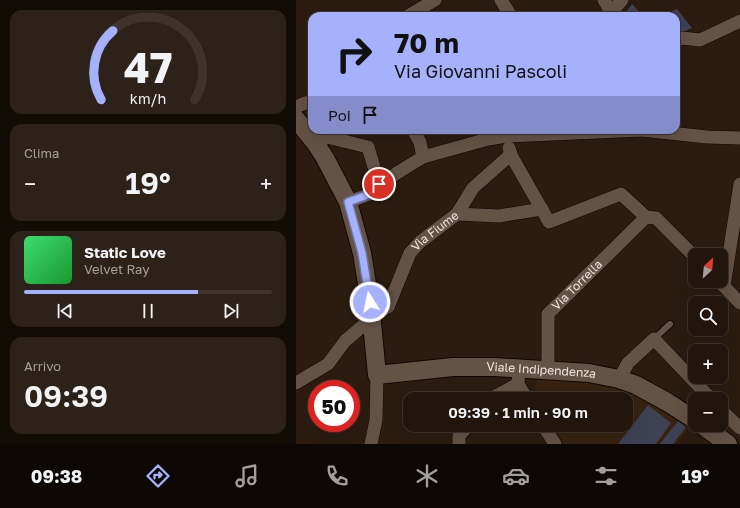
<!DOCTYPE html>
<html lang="it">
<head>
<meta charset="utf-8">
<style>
  body { margin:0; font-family:"Golos Text",sans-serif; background:#2d221a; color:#f1f3f6; height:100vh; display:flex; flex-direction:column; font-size:15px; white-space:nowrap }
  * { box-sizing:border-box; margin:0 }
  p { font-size:13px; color:#a29f9d }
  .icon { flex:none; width:22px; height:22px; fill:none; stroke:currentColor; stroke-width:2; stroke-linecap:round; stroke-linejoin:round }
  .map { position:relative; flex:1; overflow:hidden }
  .side { display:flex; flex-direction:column; gap:10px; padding:10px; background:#120c07; width:296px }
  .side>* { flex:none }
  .guide { position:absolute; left:12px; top:12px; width:372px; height:122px; border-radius:12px; box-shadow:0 4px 16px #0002,0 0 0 1px #3e342d; background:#a6b1fc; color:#111; overflow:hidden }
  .needle { width:26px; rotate:26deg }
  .tools { position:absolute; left:392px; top:248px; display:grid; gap:8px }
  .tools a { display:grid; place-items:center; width:40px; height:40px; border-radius:8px; background:#21150c; box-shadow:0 4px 16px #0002,0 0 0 1px #3e342d; font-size:20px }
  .speed { position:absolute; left:12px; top:380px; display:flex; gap:8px; font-size:20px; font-weight:700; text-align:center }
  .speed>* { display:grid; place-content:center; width:52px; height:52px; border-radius:50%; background:#21150c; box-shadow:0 4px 16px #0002,0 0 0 1px #3e342d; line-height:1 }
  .speed .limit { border:6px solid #d22; background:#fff; color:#111 }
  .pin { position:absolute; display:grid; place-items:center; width:34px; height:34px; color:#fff; margin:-17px; border:2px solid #fff; border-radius:50%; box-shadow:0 1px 4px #0007 }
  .me { position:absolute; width:44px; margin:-22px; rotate:350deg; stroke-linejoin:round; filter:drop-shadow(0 0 3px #0008) }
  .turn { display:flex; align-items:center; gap:14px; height:84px; padding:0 20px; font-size:18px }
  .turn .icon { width:52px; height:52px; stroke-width:2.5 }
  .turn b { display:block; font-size:28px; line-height:34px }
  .then { display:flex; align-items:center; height:38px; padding:0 20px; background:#0003; gap:8px; font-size:15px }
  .big { font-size:30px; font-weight:600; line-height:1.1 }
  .side .tile { flex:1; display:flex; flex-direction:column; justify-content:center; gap:6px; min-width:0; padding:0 14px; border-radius:12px; background:#2d221a }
  .side .dial { align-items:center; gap:0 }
  .dial svg { height:104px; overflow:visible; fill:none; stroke:#3e342d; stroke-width:7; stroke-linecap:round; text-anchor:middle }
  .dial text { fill:#f1f3f6; stroke:none }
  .song { display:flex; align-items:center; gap:12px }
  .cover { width:48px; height:48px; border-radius:6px; background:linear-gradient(135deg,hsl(140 70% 55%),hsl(130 70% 35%)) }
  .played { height:4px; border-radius:2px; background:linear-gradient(90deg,#a6b1fc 70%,#3e342d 70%) }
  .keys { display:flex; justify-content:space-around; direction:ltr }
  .heat { display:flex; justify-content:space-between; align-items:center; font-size:22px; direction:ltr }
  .trip { position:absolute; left:107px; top:392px; width:230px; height:40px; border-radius:12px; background:#21150c; box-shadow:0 4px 16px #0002,0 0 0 1px #3e342d; font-weight:600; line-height:40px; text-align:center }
  .tab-bar { display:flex; height:64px; justify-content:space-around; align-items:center; background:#0d0805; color:#a29f9d }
  .tab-bar .icon { width:28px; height:28px }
  .tab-bar .on { color:#a6b1fc }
  .tab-bar b { font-size:18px; color:#f1f3f6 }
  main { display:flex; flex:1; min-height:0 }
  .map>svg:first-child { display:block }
  .built { fill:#382311 }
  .green { fill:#3e4154 }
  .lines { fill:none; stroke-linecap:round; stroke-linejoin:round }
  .service-casing { stroke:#140600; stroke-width:8 }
  .minor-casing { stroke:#140600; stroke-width:14 }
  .secondary-casing { stroke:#140600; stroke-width:20 }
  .service { stroke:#645244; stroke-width:6 }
  .minor { stroke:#645244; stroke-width:13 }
  .secondary { stroke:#645244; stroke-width:18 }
  .route-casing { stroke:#6c73a4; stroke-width:10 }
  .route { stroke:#a6b1fc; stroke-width:7 }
  .labels { text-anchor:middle; stroke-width:4; stroke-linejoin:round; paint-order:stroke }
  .street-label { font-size:12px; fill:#f1e5dd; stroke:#0f0804 }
</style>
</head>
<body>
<main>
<section class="side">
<div class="tile dial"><svg viewBox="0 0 100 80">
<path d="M14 69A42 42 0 1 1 86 69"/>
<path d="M14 69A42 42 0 0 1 23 16" stroke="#a6b1fc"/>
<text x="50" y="56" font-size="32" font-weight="700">47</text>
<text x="50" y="72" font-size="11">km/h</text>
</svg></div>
<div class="tile"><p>Clima</p>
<div class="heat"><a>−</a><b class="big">19°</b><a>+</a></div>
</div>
<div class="tile">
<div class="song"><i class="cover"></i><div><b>Static Love</b><p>Velvet Ray</p></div></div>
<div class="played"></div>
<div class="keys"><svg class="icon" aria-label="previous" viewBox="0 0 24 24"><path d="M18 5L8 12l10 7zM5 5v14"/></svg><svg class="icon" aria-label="pause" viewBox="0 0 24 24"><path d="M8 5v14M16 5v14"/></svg><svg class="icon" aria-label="next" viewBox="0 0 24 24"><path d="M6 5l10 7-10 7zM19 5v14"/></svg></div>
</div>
<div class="tile"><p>Arrivo</p><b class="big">09:39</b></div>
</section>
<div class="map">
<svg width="444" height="444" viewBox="0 0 444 444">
  <rect width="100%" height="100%" fill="#2c1c10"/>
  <polygon class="built" points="242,374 289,376 338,390 395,424 380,444 268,444 257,425 330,425 330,399 243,399 239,388"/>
  <g class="green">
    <polygon points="336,4 347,16 327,16"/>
    <polygon points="381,9 396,28 380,35 380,16 367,16"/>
    <polygon points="352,405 375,423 360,444 322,444"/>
    <polygon points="382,421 390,427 377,444 364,444"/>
  </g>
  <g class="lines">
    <g class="service-casing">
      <polyline id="service" points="358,339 374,324"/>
    </g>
    <g class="minor-casing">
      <g id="minor">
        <polyline points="205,0 215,16"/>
        <polyline points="308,0 315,12"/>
        <polyline points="112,16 139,0"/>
        <polyline points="312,16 326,0"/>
        <polyline points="380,41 386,38 404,40 444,21"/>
        <polyline points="0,107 9,103 16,102"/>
        <polyline points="117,130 124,142 127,157"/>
        <polyline points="20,144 31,137 72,147 83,184"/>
        <polyline points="213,148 216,157 253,222 325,194 350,217 360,218 399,257"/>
        <polyline points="52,202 74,194 83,184 127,157 192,139 211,136 346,130 411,137 444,138"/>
        <polyline points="161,214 203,216 246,209"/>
        <polyline points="423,281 444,303"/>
        <polyline points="428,286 444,184"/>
        <polyline points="223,368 222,384 231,399"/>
        <path id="s1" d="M252 370V314L350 217"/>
        <polyline points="323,379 332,363 358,339 415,399"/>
        <path id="s2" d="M0 383 32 364 49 341 69 324 76 315 92 307 114 253 124 242 161 214 177 188 214 155"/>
        <polyline points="194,399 222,384"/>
        <polyline points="425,410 444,428"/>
        <polyline points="247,425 259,444"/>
        <polyline points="75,444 80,420 81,375"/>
        <polyline points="163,444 163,436 173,425"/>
      </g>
    </g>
    <g class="secondary-casing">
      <g id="secondary">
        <path id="s3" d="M0 119 20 144 29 158 52 202 66 253 74 302 81 375 157 367H199L293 373 323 379 340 385 371 402 399 420"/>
        <polyline points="406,425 432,444"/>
      </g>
    </g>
    <use href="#service" class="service"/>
    <use href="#minor" class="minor"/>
    <use href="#secondary" class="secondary"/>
  </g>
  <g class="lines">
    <g class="route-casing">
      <polyline id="route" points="74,302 66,253 52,202 74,194 83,184"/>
    </g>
    <use href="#route" class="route"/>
  </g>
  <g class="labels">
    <g class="street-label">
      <text dy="4" stroke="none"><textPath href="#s2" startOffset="213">Via Fiume</textPath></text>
      <text dy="4" stroke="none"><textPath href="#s1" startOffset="97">Via Torrella</textPath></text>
      <text dy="4" stroke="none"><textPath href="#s3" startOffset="439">Viale Indipendenza</textPath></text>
    </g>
  </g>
</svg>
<div class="tools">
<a><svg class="needle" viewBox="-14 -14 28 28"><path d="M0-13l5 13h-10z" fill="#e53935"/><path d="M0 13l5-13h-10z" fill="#a29f9d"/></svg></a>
<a><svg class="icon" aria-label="search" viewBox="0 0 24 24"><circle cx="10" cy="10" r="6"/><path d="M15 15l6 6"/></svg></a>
<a>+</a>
<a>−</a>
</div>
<div class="speed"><div class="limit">50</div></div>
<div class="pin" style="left:83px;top:184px;background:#d93025"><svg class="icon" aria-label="arrive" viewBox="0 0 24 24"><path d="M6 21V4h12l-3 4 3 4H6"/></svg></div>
<svg class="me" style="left:74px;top:302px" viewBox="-20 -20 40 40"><circle r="17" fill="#a6b1fc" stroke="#fff" stroke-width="3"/><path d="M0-11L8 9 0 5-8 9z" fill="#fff"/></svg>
<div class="trip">09:39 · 1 min · 90 m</div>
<div class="guide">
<div class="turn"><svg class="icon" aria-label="right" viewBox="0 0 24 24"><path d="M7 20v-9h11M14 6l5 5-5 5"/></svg><div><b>70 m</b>Via Giovanni Pascoli</div></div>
<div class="then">Poi<svg class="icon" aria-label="arrive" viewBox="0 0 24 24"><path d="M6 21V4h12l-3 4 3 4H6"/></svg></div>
</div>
</div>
</main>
<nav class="tab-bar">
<b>09:38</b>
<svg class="icon on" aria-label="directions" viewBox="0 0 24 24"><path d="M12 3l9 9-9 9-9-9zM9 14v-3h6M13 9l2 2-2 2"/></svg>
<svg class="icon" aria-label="music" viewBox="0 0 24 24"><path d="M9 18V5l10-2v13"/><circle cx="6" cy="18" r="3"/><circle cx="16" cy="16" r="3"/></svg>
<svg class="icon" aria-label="phone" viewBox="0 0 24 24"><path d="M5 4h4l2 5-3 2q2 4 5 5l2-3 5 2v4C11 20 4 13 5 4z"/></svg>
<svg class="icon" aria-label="climate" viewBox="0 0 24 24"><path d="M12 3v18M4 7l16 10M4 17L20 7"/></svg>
<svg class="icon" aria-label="car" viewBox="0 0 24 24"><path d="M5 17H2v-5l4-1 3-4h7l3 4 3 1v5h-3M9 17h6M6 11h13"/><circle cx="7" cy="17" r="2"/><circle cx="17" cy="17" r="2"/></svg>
<svg class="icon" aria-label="filters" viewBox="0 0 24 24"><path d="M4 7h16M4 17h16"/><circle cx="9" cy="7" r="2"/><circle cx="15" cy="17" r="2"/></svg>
<b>19°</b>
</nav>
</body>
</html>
